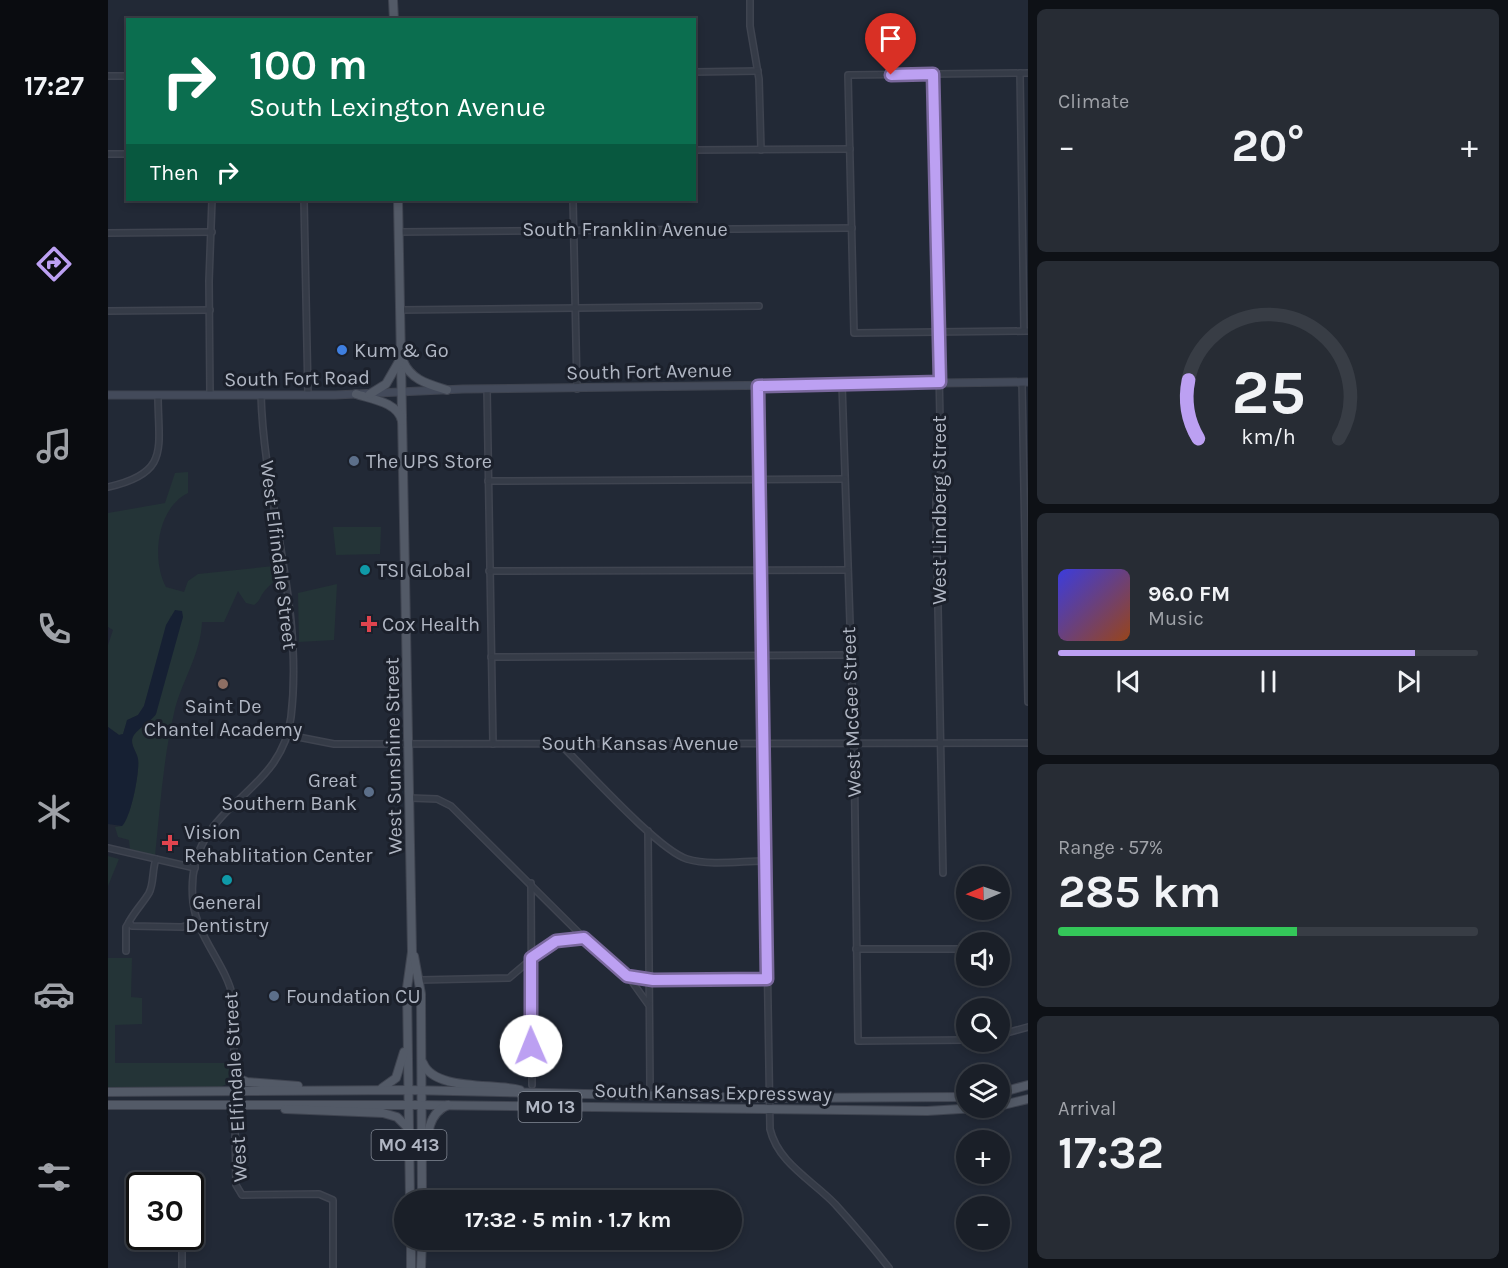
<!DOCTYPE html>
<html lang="en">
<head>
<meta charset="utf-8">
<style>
  body { margin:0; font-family:Karla,sans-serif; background:#272c34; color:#f1f3f6; height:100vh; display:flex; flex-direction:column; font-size:22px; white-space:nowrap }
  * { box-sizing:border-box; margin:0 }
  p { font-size:20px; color:#9fa2a8 }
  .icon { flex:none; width:33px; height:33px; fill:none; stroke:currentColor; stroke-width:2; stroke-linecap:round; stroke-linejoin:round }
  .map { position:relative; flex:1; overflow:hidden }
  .sheet { display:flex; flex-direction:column; gap:9px; padding:9px; background:#0e1116; width:480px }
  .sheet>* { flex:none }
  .top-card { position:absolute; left:18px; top:18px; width:570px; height:183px; border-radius:0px; box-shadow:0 3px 9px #0003,0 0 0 2px #383d45; background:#0b6e4f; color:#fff; overflow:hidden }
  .needle { width:39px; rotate:268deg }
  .fabs { position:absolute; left:848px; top:866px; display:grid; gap:12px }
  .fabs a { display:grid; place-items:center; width:54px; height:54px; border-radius:50%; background:#1a1f28; box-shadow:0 3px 9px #0003,0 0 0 2px #383d45; font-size:30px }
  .speed { position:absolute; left:18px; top:1172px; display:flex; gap:12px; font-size:30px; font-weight:700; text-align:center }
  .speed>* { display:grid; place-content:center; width:78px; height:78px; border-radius:50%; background:#1a1f28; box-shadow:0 3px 9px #0003,0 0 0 2px #383d45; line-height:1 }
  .speed .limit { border:3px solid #111; border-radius:9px; background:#fff; color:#111 }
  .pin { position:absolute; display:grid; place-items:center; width:51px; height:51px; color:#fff; margin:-62px -26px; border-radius:50% 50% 50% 0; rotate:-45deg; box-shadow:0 0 6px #0007 }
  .pin .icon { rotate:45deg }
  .me { position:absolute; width:66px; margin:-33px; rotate:359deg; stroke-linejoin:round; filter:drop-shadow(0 0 4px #0008) }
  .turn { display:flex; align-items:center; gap:21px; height:126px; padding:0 24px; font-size:27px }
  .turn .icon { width:78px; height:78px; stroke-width:2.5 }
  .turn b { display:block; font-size:42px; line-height:51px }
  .then { display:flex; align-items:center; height:57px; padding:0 24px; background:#0003; gap:12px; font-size:22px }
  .big { font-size:45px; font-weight:700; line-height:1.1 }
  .sheet .card { flex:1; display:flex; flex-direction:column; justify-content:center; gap:9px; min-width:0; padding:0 21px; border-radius:9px; background:#272c34 }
  .sheet .dial { align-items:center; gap:0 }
  .dial svg { height:156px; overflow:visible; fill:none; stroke:#383d45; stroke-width:7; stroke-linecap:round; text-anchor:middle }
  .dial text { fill:#f1f3f6; stroke:none }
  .song { display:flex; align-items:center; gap:18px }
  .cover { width:72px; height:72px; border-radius:9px; background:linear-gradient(135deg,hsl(240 70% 55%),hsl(20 70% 35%)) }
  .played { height:6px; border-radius:3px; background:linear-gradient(90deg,#bca0f2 85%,#383d45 85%) }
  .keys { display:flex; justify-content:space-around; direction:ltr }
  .heat { display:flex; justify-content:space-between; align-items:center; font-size:33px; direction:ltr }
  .charge { height:9px; border-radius:4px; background:linear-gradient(90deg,#34c759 57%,#383d45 0) }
  .trip { position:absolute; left:286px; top:1190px; width:348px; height:60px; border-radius:30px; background:#1a1f28; box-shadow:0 3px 9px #0003,0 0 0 2px #383d45; font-weight:700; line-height:60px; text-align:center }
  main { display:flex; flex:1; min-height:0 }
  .tab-bar { display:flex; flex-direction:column; width:108px; justify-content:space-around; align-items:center; background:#0a0c10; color:#9fa2a8 }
  .tab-bar .icon { width:42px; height:42px }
  .tab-bar .active { color:#bca0f2 }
  .tab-bar b { font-size:27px; color:#f1f3f6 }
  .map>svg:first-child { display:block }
  .green { fill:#243437 }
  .water { fill:#162033 }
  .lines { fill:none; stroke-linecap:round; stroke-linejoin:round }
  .street-casing { stroke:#3f4450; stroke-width:8 }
  .secondary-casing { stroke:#3f4450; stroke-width:9 }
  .primary-casing { stroke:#3f4450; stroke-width:10 }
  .street { stroke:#353b47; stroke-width:5 }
  .secondary { stroke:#434a5a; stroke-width:7 }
  .primary { stroke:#535a67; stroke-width:8 }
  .route-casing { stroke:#7a689d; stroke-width:15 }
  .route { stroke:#bca0f2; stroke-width:10 }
  .shop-dot { fill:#3f7fe0; stroke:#1b202b; stroke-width:2 }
  .service-dot { fill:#5c6f8a; stroke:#1b202b; stroke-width:2 }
  .culture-dot { fill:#0f9aa8; stroke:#1b202b; stroke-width:2 }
  .health-dot { fill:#e0444e; stroke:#1b202b; stroke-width:2 }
  .education-dot { fill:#8d6e63; stroke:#1b202b; stroke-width:2 }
  .labels { text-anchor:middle; stroke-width:6; stroke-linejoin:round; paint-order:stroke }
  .shield { fill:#1b202b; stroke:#838995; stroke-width:1.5 }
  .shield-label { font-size:18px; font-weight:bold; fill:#b0b6c3 }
  .street-label { font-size:20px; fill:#b0b6c3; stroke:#1b202b }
  .poi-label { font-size:20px; fill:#b0b6c3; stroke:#1b202b; text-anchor:start }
</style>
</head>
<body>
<main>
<nav class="tab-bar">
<b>17:27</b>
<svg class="icon active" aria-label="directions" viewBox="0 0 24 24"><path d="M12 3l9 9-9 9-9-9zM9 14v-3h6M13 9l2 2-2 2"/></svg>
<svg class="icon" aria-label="music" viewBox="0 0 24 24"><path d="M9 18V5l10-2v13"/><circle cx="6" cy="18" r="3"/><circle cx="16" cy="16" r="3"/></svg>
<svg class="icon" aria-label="phone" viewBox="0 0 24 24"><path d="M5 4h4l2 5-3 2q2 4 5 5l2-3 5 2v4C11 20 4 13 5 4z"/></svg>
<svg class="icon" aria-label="climate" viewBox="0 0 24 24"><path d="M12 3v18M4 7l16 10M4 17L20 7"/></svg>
<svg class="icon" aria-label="car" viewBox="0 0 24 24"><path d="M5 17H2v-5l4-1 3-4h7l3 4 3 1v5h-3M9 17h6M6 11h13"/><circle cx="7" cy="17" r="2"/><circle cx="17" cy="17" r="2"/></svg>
<svg class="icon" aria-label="filters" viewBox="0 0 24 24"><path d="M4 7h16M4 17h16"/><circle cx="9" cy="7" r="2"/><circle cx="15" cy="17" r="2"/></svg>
</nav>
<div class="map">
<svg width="920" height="1268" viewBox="0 0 920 1268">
  <rect width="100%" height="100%" fill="#222936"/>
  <g class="green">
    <path d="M80 472V493C49 508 43 559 58 587L76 592 80 581 90 574 166 566C170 585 164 580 155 593 151 599 152 601 146 605L138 603 130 591 116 622H94C93 654 73 682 66 713 55 760 52 809 47 856L22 849 21 840 10 837 7 827 14 826C23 818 32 771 30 759 29 753 24 747 24 741 24 731 42 723 48 714L63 615 36 706 30 715 20 720 15 734 11 735 0 727V645L5 630 0 627V513L57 503 67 473Z"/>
    <polygon points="225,527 273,527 272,554 228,555"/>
    <polygon points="229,584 226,640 191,642 190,593"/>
    <polygon points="0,856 11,859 0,886"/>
    <polygon points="0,958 24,958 23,997 34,998 34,1024 7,1025 7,1063 122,1063 120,1083 113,1087 0,1088"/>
  </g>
  <path class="water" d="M67 610 74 611 75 617 48 714C42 723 24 731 24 741 24 747 29 753 30 759 32 771 23 818 14 826L0 824V727L11 735 15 734 19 720 30 715 36 706 58 625Z"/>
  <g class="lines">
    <g class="street-casing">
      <g id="street">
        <polyline points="642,0 642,26 651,79 653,150"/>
        <polyline points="586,72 650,71"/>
        <polyline points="912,73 916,331"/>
        <polyline points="920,73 740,75 746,333 920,331"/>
        <polyline points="825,74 833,469 828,502 835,873"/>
        <polyline points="0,76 20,76"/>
        <polyline points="586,150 742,149"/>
        <polyline points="0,154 20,154"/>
        <polyline points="196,200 200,395"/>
        <polyline points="465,200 469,389"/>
        <polyline points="291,232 744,228"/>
        <polyline points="0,233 104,232"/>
        <polyline points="293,310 651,306"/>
        <polyline points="0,311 102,310"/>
        <polyline points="914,382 920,702"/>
        <polyline points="734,384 746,743 750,1041 858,1040"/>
        <path d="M650 386 662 1129C670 1163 704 1180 727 1204 746 1225 764 1246 781 1268"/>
        <polyline points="379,389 385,744"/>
        <polyline points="102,395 101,281 104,200"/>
        <path d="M153 395C156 503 196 608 183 717 173 801 75 803 85 902 89 938 118 964 125 998L128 1185 134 1195 211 1194 225 1200V1268"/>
        <polyline points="380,481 737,479"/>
        <path d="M0 487C63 473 50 448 50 395"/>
        <polyline points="381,571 740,570"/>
        <polyline points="383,657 742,655"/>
        <polyline points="180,735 226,744 920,743"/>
        <path d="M451 743C477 768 550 850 579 859 603 866 633 861 658 861"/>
        <polyline points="302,798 329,799 343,806 476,938 520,976 545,980 659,979"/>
        <polyline points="540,831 542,1087"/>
        <polyline points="0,848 87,868"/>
        <path d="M48 859C44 870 46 884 41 893 35 903 27 911 21 922L24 926 74 927 90 923"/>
        <polyline points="423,883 424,1085"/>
        <polyline points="748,949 858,949"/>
        <polyline points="18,951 18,927 21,922"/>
        <polyline points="520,976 540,1004"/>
        <polyline points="312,980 401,978 440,945 453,940 476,938"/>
        <polyline points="891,1035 920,1027"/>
        <polyline points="74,1268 74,1236"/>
      </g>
    </g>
    <g class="secondary-casing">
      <polyline id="secondary" points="0,395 227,395 355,389 920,382"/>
    </g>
    <g class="primary-casing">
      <g id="primary">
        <polyline points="285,0 286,20"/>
        <polyline points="290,200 304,952 299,988 302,1200"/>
        <path d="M295 361C303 380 320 384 339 390"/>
        <path d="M248 394C263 399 290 402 294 421"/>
        <polyline points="262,394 278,384 293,358"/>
        <polyline points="306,956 313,994 314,1200"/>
        <path d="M315 1063C326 1091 386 1083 412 1090"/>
        <polyline points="127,1072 132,1079 139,1082 190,1086"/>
        <polyline points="274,1088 288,1078 296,1052"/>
        <polyline points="0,1092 300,1090 661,1098 858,1097"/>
        <polyline points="891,1093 920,1085"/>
        <polyline points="0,1105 313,1105 819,1111 885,1107"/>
        <polyline points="891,1106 920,1099"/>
        <polyline points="177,1109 275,1113 289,1117 300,1128"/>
        <path d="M319 1154C319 1135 320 1113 340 1105"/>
        <polyline points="303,1239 303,1268"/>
        <polyline points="313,1268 314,1239"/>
      </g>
    </g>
    <use href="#street" class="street"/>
    <use href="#secondary" class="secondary"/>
    <use href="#primary" class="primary"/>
  </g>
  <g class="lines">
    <g class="route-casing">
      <polyline id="route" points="423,1046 423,958 448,941 476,938 519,976 545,980 659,979 650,386 832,382 825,74 783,75"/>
    </g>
    <use href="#route" class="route"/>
  </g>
  <circle class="shop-dot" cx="234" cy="350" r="6"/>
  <g class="service-dot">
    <circle cx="246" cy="461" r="6"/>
    <circle cx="261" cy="792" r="6"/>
    <circle cx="166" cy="996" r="6"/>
  </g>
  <g class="culture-dot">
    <circle cx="257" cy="570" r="6"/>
    <circle cx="119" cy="880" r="6"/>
  </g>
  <g class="health-dot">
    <path d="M258 615h6v6h6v6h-6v6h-6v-6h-6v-6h6z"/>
    <path d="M59 834h6v6h6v6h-6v6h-6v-6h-6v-6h6z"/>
  </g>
  <circle class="education-dot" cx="115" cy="684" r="6"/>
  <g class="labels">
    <g class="shield">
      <rect x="410.5" y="1092" width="63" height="30" rx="4.5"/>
      <rect x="263.5" y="1130" width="75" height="30" rx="4.5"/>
    </g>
    <g class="shield-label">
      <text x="442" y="1113">MO 13</text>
      <text x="301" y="1151">MO 413</text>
    </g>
    <g class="street-label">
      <text x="517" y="236">South Franklin Avenue</text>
      <text transform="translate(541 371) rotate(-1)" y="7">South Fort Avenue</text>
      <text transform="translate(189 378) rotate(-1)" y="7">South Fort Road</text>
      <text transform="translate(831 510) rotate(-90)" y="7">West Lindberg Street</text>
      <text transform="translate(171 555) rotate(83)" y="7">West Elfindale Street</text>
      <text transform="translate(743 712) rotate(-92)" y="7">West McGee Street</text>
      <text x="532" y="750">South Kansas Avenue</text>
      <text transform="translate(285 756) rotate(-91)" y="7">West Sunshine Street</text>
      <text transform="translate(127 1087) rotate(-93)" y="7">West Elfindale Street</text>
      <text transform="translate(605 1092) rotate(1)" y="7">South Kansas Expressway</text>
    </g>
    <g class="poi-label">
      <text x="246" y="357">Kum &amp; Go</text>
      <text x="258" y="468">The UPS Store</text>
      <text x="269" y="577">TSI GLobal</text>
      <text x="274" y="631">Cox Health</text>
      <text x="115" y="713" text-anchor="middle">Saint De<tspan x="115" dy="23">Chantel Academy</tspan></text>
      <text x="249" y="787" text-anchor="end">Great<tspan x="249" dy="23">Southern Bank</tspan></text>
      <text x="76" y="839">Vision<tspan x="76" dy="23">Rehablitation Center</tspan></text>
      <text x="119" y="909" text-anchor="middle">General<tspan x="119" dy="23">Dentistry</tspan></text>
      <text x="178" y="1003">Foundation CU</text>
    </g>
  </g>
</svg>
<div class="fabs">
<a><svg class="needle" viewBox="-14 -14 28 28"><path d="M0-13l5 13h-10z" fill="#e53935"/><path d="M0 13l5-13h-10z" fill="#9fa2a8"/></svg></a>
<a><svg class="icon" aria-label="sound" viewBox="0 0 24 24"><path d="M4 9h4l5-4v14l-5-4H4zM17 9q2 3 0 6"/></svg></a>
<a><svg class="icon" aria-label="search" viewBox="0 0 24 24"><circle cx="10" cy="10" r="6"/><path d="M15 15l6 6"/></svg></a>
<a><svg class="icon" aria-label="layers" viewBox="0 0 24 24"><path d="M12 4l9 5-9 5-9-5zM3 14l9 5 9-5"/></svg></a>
<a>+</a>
<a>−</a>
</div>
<div class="speed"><div class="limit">30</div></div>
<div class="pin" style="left:783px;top:75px;background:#d93025"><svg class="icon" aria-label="arrive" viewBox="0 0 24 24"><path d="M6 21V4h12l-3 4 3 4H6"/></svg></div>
<svg class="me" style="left:423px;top:1046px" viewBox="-20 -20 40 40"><circle r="19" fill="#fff"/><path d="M0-13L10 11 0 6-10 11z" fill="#bca0f2"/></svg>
<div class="trip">17:32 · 5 min · 1.7 km</div>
<div class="top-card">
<div class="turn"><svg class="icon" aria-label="right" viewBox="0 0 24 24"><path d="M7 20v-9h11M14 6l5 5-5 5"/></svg><div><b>100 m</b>South Lexington Avenue</div></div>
<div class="then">Then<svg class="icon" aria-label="right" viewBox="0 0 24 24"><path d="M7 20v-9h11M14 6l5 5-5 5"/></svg></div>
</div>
</div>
<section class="sheet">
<div class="card"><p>Climate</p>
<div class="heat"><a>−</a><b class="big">20°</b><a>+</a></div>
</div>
<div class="card dial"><svg viewBox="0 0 100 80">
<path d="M14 69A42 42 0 1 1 86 69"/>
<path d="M14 69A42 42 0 0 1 9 39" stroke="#bca0f2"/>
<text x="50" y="56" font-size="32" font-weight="700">25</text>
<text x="50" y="72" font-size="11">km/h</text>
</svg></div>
<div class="card">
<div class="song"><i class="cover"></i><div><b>96.0 FM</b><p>Music</p></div></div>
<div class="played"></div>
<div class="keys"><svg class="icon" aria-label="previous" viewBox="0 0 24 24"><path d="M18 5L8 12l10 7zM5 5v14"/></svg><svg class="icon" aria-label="pause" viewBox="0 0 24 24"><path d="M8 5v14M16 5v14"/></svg><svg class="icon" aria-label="next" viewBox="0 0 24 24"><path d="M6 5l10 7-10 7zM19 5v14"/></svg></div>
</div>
<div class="card"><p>Range · 57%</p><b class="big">285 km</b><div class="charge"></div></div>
<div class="card"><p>Arrival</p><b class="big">17:32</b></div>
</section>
</main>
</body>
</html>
